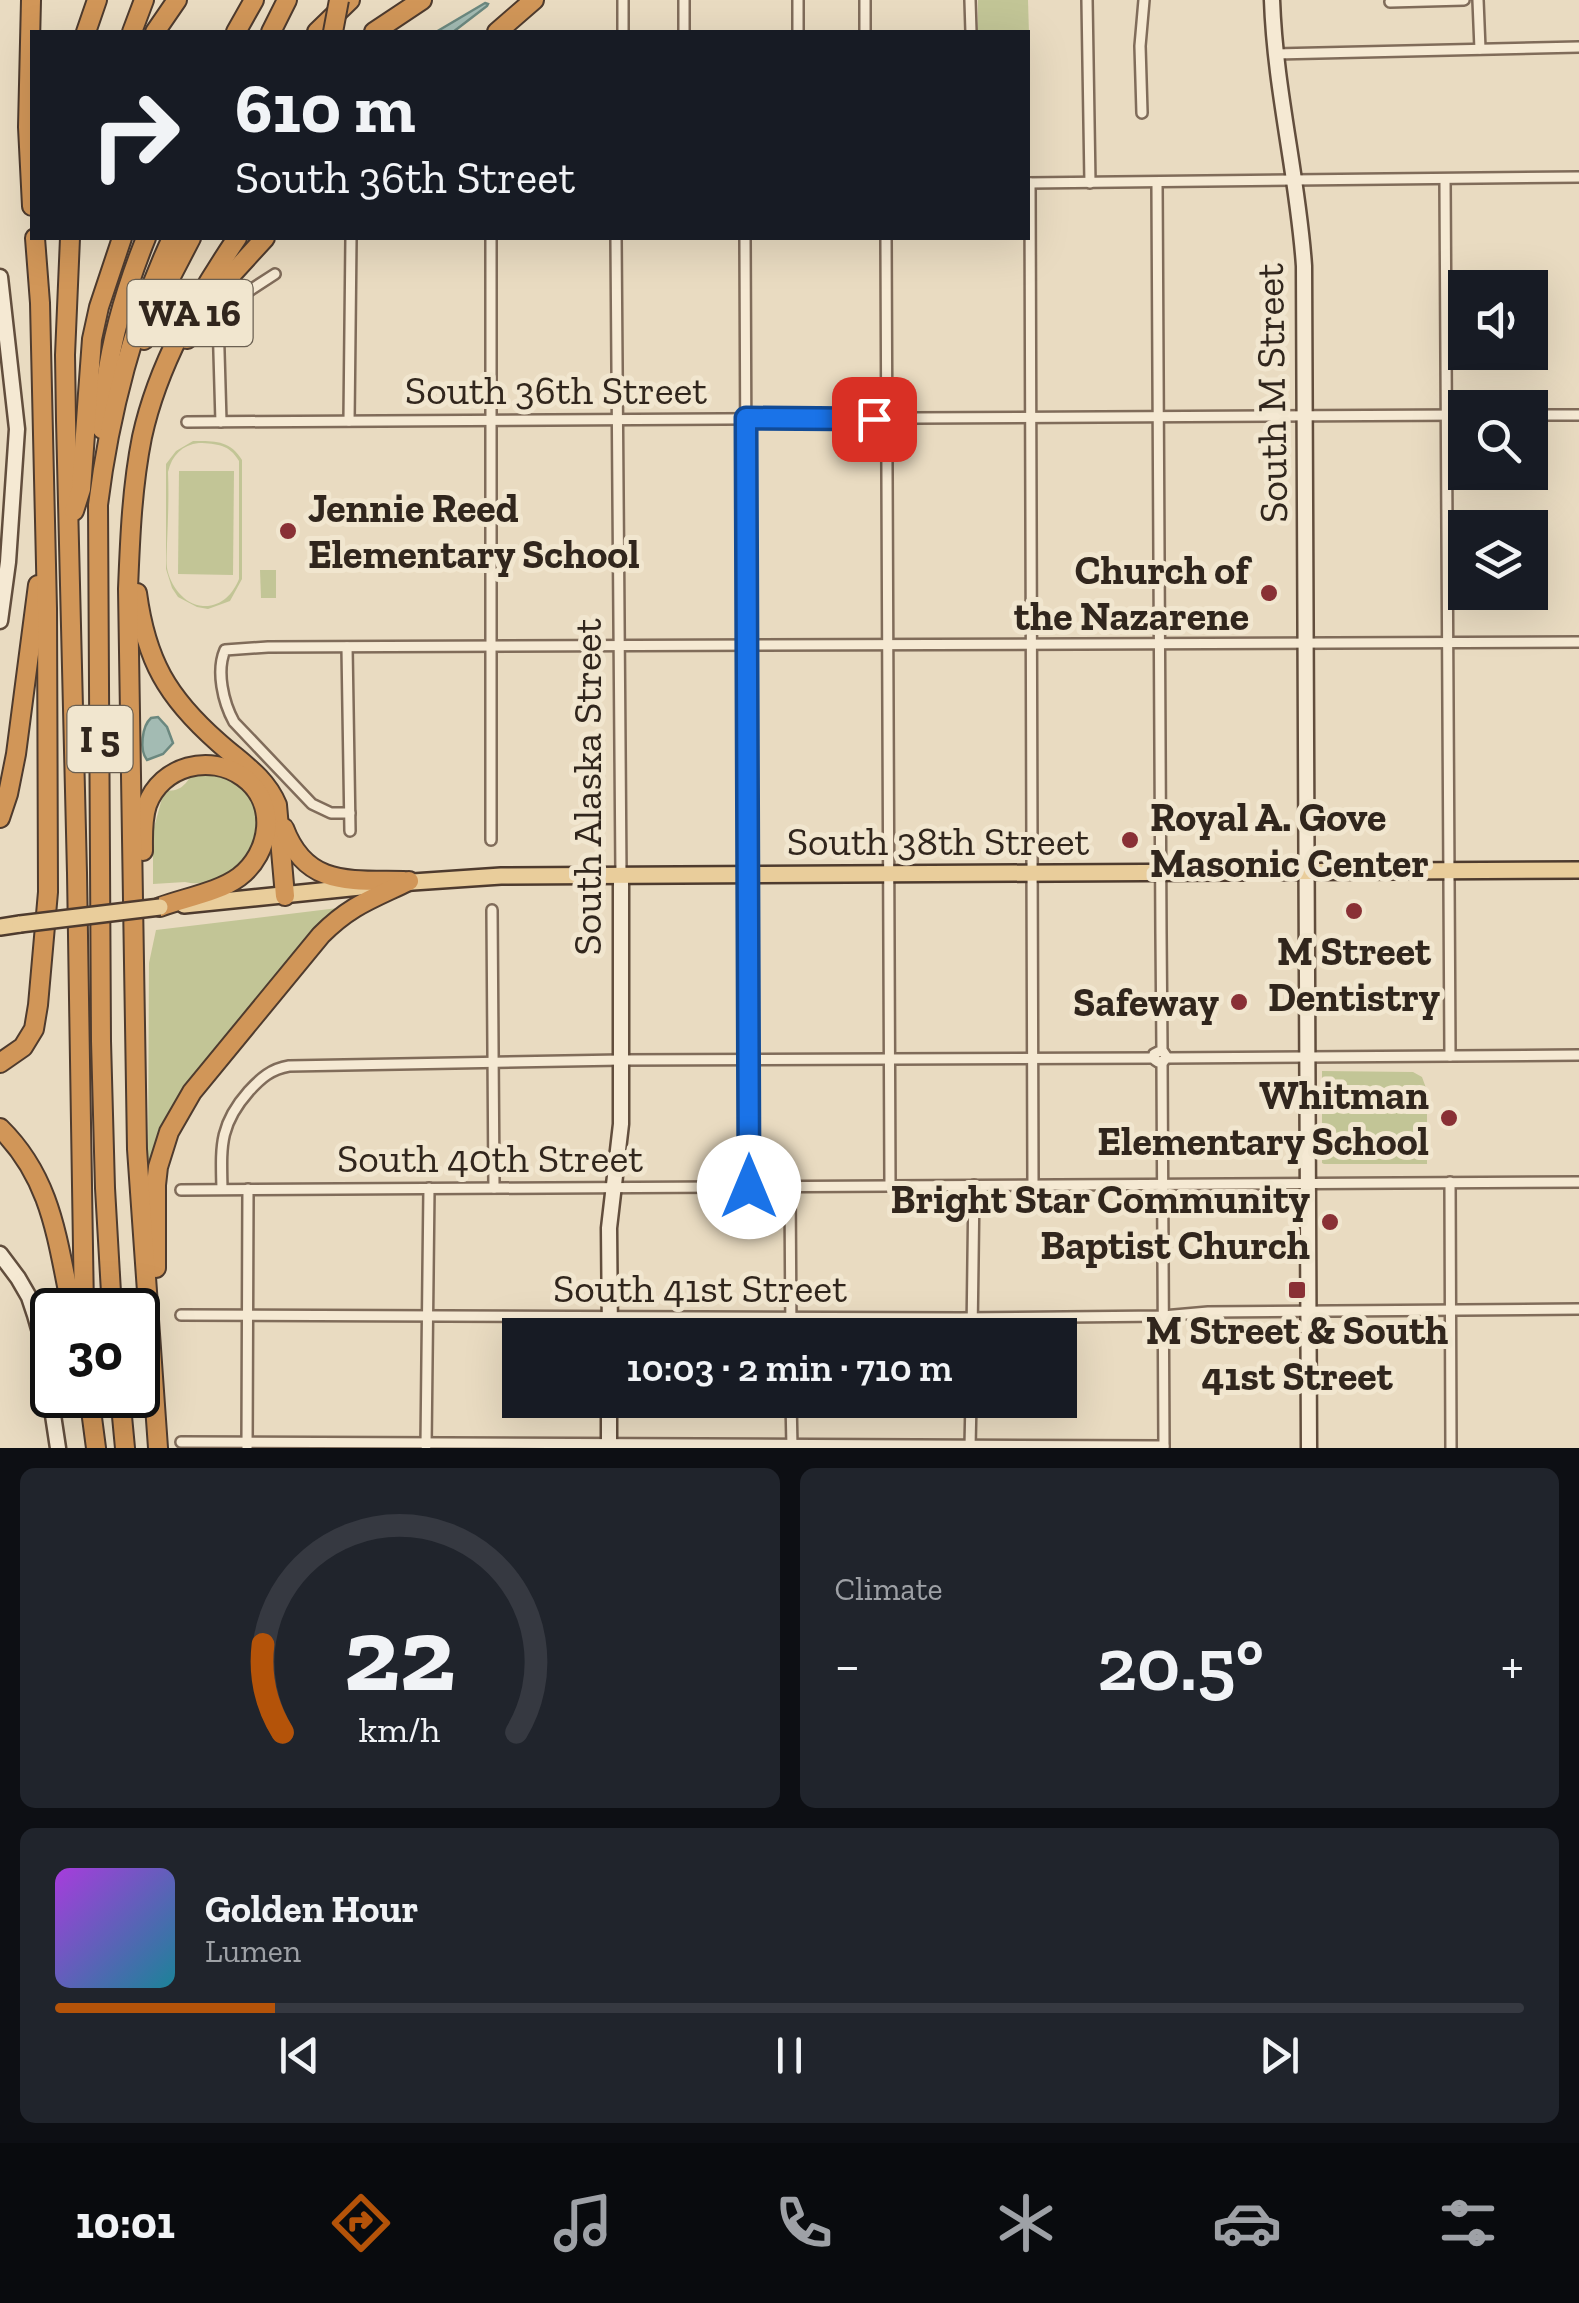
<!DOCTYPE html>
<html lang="en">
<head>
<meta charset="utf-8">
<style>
  body { margin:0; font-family:"Zilla Slab",serif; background:#20242c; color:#f1f3f6; height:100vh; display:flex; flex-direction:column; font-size:38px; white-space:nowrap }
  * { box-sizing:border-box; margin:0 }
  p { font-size:32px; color:#9ea1a6 }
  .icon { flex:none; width:55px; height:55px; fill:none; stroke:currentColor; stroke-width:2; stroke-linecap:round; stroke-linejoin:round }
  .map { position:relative; height:1448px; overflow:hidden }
  .panel { display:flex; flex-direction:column; gap:20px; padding:20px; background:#0d0f14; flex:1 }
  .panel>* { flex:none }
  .top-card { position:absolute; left:30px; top:30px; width:1000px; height:210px; border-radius:0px; box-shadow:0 10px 40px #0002; background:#171b24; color:#f1f3f6; overflow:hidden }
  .controls { position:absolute; left:1448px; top:270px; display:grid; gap:20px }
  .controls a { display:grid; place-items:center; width:100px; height:100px; border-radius:0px; background:#171b24; box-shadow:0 10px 40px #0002; font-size:50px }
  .speed { position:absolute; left:30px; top:1288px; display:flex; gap:20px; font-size:50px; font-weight:700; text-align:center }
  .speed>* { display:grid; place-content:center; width:130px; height:130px; border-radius:50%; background:#171b24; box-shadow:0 10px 40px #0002; line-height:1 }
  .speed .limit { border:5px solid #111; border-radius:15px; background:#fff; color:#111 }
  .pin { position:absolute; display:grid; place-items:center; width:85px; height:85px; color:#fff; margin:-42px; border-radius:20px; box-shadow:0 5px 15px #0006 }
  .me { position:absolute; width:110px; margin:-55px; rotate:0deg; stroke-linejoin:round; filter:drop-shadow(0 0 8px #0008) }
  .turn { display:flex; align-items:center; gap:35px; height:210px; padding:0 40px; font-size:45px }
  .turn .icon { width:130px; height:130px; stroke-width:2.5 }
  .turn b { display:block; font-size:70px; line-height:85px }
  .big { font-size:75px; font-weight:600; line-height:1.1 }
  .panel .widget { flex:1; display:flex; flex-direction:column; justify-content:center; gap:15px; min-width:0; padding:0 35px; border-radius:15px; background:#20242c }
  .panel .dial { align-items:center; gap:0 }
  .dial svg { height:260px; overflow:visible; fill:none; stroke:#363941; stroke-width:7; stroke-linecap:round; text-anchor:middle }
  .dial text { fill:#f1f3f6; stroke:none }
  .song { display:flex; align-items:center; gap:30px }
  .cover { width:120px; height:120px; border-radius:15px; background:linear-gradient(135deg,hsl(280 70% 55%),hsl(190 70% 35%)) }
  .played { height:10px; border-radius:5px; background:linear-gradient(90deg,#b45309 15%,#363941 15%) }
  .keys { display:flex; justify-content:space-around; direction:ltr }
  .heat { display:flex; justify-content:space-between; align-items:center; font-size:55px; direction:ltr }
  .panel .tiles { flex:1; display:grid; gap:20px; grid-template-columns:1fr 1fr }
  .widget:last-child { grid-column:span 2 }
  .trip { position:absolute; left:502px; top:1318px; width:575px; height:100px; border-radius:0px; background:#171b24; box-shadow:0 10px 40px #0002; font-weight:600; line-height:100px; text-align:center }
  .tab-bar { display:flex; height:160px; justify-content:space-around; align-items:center; background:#090b0e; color:#9ea1a6 }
  .tab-bar .icon { width:70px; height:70px }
  .tab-bar .active { color:#b45309 }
  .tab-bar b { font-size:45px; color:#f1f3f6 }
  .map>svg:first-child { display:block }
  .green { fill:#c2c596; fill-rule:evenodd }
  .water { fill:#a3bbb3; stroke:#6b887f; stroke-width:2.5 }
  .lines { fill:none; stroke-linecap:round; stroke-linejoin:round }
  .street-casing { stroke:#806c5a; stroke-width:14 }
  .secondary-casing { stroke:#624e3d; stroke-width:19 }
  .primary-casing { stroke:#4e3b2e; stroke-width:20 }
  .highway-casing { stroke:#4e3b2e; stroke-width:22 }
  .street { stroke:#f5e9d3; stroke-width:9 }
  .secondary { stroke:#f5e9d3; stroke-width:14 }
  .primary { stroke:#e9cd9b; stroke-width:15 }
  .highway { stroke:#d19658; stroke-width:18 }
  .primary-bridge-casing { stroke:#4e3b2e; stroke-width:20; stroke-linecap:butt }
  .highway-bridge-casing { stroke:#4e3b2e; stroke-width:22; stroke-linecap:butt }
  .primary-bridge { stroke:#e9cd9b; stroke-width:15 }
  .highway-bridge { stroke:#d19658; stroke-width:18 }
  .route-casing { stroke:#114b97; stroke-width:25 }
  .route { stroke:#1a73e8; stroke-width:18 }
  .poi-dot { fill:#893035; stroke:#f1e6cf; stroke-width:4 }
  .labels { text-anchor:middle; stroke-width:10; stroke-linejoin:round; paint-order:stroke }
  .shield { fill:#f1e6cf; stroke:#6b6052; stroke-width:2.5 }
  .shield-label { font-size:38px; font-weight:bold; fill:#31261d }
  .street-label { font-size:40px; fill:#31261d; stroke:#f1e6cf }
  .poi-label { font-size:40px; font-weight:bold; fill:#31261d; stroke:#f1e6cf; text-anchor:end }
</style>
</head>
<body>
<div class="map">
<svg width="1579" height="1448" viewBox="0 0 1579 1448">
  <rect width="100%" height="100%" fill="#e9dbc1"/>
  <g class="green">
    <polygon points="978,0 1028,0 1030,69 1028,69 1028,32 978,32"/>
    <path d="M193 441C214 441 230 440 242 460V579L230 601 208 609 197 607 178 597 172 588 166 569V464L176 451ZM199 443C217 444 229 444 239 461V579C233 594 221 607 203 606 184 605 170 585 167 568 166 560 167 551 167 544 168 520 169 496 168 472 172 455 182 445 199 443Z"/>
    <polygon points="179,471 234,471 233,575 178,574"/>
    <polygon points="260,570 276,570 276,598 261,598"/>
    <path d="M207 772C220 775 232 778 243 787 265 805 261 845 243 865 230 880 202 886 185 882L153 884V831L164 791C180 791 184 787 192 774Z"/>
    <polygon points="346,907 227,1039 152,1170 148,1164 149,963 156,930"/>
    <polygon points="1322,1071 1413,1072 1422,1077 1426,1088 1423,1091 1427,1090 1427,1164 1324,1164 1322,1163"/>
  </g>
  <g class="water">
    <polygon points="485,3 488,4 487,6 453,32 436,32"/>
    <path d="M158 717 167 727 173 743 163 754 147 760C139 750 142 726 151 718Z"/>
  </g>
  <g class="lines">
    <g class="street-casing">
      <g id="street">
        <polyline points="623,0 623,32"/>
        <polyline points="684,0 684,32"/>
        <polyline points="798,0 798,32"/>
        <polyline points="865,0 865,32"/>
        <polyline points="970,0 971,32"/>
        <polyline points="1087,0 1090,183"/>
        <polyline points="1478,0 1480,49"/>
        <polyline points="1390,2 1464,0"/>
        <polyline points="1275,54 1579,47"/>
        <polyline points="1142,113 1140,46 1144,0"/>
        <polyline points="1445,180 1450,1056"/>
        <polyline points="1028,183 1579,177"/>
        <polyline points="1030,183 1033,1185"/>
        <polyline points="1157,183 1161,934 1162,1050 1166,1056 1164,1061 1158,1062 1155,1060 1154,1054 1162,1050"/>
        <polyline points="491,238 491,840"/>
        <polyline points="616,238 621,875"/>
        <polyline points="745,238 749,1187"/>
        <polyline points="886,238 890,1186"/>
        <polyline points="1530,415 1579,415"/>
        <polyline points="349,421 351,238"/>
        <polyline points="187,422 1465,415"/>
        <polyline points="221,422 218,318 229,304 275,274"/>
        <polyline points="347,647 350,831"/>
        <path d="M350 813H331L312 804 234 722C223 702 216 671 225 650L268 647 1579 642"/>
        <polyline points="492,910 494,1188"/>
        <polyline points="1166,1058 1579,1055"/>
        <polyline points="1162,1062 1164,1448"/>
        <polyline points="1450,1182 1451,1448"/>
        <polyline points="790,1187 791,1335"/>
        <path d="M222 1189C221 1146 219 1125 249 1091 261 1078 271 1069 289 1066L621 1060 1154 1058"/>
        <polyline points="181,1190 1579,1182"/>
        <polyline points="181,1315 960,1318 1163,1316 1208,1312 1579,1309"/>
        <polyline points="972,1335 974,1185"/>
        <polyline points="791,1400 792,1447"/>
        <polyline points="181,1442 1164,1446"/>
        <polyline points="426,1446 429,1188"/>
        <polyline points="970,1447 971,1400"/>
        <polyline points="247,1448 248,1189"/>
      </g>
    </g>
    <g class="secondary-casing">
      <g id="secondary">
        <path d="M1272 0C1275 90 1298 177 1304 266L1309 1448"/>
        <polyline points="0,277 17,429 8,562 0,621"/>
        <polyline points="0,1254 18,1278 29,1297 35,1315 41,1336 58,1448"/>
        <polyline points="610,1335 609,1228 621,1124 621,875"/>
        <polyline points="609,1448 609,1400"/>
      </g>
    </g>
    <g class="primary-casing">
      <g id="primary">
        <polyline points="398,883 501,876 1579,870"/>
        <polyline points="184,905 370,886"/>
        <polyline points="0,927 20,924"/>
      </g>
    </g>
    <g class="highway-casing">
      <g id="highway">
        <polyline points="31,0 28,127 32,206"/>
        <polyline points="86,32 97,0"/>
        <polyline points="132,32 144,0"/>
        <polyline points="155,32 177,0"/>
        <polyline points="236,32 254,0"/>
        <polyline points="271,32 287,0"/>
        <polyline points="317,32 350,0"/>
        <polyline points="374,32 422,0"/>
        <polyline points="497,32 534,0"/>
        <polyline points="70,238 65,355 66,420 77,873 84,1310"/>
        <polyline points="187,339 233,273 265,238"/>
        <polyline points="144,340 165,288 191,238"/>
        <path d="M102 429C101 413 104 398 106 382 113 331 127 285 146 238"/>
        <polyline points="74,511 81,489 92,339 99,307 122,238"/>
        <path d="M137 593C146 660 167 697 218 742 240 762 265 776 277 805L285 896"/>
        <polyline points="0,818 8,794 16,754 38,585"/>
        <path d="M284 828C306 887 350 880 404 881"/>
        <path d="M143 851C143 836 142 820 147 805 161 766 210 753 243 777 278 802 271 853 239 877 219 892 184 898 160 907"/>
        <polyline points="0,1063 23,1047 34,1029 38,1005 48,892 47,608 40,303 35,238"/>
        <path d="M0 1128C53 1180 57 1242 72 1310"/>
        <path d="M156 1268V1185L158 1167 169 1132 192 1092 321 935C351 905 372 899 409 881"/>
        <path d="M112 1310 105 1188 101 1041 98 505C109 415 134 319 172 238"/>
        <polyline points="89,1395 96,1448"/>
        <polyline points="120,1395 125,1448"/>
        <path d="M158 1448 137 1149 128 589C130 538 132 487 142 437 158 364 196 299 237 238"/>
      </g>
    </g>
    <use href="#street" class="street"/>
    <use href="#secondary" class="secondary"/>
    <use href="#primary" class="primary"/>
    <use href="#highway" class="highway"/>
    <g class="primary-bridge-casing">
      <polyline id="primary-bridge" points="20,924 160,907"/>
    </g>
    <g class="highway-bridge-casing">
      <polyline id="highway-bridge" points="333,32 339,0"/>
    </g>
    <use href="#primary-bridge" class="primary-bridge"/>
    <use href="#highway-bridge" class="highway-bridge"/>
  </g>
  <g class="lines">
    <g class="route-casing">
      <polyline id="route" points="749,1187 746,418 874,419"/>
    </g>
    <use href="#route" class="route"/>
  </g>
  <g class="poi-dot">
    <circle cx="288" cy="531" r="10"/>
    <circle cx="1269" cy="593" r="10"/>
    <circle cx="1130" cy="840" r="10"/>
    <circle cx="1354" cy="911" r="10"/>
    <circle cx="1239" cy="1002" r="10"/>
    <circle cx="1449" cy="1118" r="10"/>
    <circle cx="1330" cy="1222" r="10"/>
    <rect x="1287" y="1280" width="20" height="20" rx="5"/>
  </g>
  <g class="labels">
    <g class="shield">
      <rect x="127.5" y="280" width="125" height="66" rx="8"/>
      <rect x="67.5" y="706" width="65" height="66" rx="8"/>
    </g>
    <g class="shield-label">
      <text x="190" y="326">WA 16</text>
      <text x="100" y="752">I 5</text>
    </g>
    <g class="street-label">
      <text x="556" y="404">South 36th Street</text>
      <text transform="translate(1271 393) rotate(-91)" y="14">South M Street</text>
      <text transform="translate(587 787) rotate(-90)" y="14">South Alaska Street</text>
      <text x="938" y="855">South 38th Street</text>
      <text x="490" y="1172">South 40th Street</text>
      <text x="700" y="1302">South 41st Street</text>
    </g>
    <g class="poi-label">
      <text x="308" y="522" text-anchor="start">Jennie Reed<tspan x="308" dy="46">Elementary School</tspan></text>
      <text x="1249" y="584">Church of<tspan x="1249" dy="46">the Nazarene</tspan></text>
      <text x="1150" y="831" text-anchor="start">Royal A. Gove<tspan x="1150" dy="46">Masonic Center</tspan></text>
      <text x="1354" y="965" text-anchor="middle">M Street<tspan x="1354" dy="46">Dentistry</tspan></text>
      <text x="1219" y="1016">Safeway</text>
      <text x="1429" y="1109">Whitman<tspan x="1429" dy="46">Elementary School</tspan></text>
      <text x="1310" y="1213">Bright Star Community<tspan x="1310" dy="46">Baptist Church</tspan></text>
      <text x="1297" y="1344" text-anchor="middle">M Street &amp; South<tspan x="1297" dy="46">41st Street</tspan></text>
    </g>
  </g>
</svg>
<div class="controls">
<a><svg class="icon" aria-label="sound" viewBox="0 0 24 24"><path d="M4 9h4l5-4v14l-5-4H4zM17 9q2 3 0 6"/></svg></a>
<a><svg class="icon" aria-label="search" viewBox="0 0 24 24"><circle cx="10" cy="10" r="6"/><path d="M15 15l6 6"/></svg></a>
<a><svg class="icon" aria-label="layers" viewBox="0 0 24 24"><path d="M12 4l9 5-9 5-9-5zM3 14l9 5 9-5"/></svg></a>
</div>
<div class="speed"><div class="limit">30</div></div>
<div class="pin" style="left:874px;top:419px;background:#d93025"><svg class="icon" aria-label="arrive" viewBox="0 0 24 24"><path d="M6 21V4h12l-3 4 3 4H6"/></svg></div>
<svg class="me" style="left:749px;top:1187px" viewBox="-20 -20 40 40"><circle r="19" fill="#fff"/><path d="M0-13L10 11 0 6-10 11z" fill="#1a73e8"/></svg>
<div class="trip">10:03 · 2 min · 710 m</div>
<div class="top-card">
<div class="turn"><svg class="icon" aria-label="right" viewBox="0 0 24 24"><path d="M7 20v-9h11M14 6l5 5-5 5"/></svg><div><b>610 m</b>South 36th Street</div></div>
</div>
</div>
<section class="panel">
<div class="tiles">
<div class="widget dial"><svg viewBox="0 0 100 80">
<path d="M14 69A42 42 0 1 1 86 69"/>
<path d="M14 69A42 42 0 0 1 8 42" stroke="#b45309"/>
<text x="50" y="56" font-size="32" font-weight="700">22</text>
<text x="50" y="72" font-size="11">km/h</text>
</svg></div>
<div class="widget"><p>Climate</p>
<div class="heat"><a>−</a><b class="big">20.5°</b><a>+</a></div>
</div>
<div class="widget">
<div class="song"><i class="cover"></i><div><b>Golden Hour</b><p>Lumen</p></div></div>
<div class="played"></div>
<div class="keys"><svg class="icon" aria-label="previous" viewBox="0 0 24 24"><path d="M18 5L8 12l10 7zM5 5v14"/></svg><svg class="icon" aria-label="pause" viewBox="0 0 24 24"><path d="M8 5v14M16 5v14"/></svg><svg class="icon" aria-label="next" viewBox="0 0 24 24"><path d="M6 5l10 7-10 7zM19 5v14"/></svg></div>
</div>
</div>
</section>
<nav class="tab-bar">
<b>10:01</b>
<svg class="icon active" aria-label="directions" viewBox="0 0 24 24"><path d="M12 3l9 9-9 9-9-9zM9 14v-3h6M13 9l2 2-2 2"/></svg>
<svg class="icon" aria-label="music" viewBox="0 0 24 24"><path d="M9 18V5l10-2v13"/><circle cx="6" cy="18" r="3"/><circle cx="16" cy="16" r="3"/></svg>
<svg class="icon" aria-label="phone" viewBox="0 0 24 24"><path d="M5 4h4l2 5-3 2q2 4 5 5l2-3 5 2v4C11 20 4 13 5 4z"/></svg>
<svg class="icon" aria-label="climate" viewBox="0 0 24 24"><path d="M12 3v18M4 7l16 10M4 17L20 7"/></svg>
<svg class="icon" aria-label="car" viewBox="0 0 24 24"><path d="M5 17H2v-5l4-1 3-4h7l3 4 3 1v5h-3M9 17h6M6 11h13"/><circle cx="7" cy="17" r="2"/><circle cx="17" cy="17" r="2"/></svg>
<svg class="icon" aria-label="filters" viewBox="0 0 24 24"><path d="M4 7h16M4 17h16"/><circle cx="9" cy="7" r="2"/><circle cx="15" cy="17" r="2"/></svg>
</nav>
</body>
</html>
